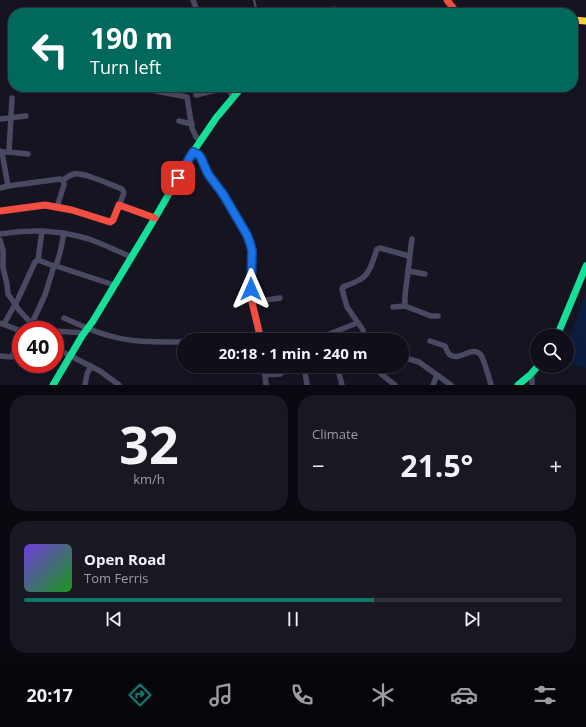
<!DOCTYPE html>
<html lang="en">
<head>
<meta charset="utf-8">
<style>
  body { margin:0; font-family:"Open Sans",sans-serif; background:#191822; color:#f1f3f6; height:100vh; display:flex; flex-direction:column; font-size:15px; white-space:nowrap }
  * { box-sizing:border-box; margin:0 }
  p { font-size:13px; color:#9c9ca2 }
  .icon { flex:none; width:22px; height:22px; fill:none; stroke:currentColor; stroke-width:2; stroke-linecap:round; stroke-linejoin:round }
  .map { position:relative; height:385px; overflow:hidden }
  .panel { display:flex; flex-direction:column; gap:10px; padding:10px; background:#09080e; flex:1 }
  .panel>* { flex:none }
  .hud { position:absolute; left:8px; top:8px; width:570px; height:84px; border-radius:16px; box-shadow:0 4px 16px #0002,0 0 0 1px #302f38; background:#00695c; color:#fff; overflow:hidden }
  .fabs { position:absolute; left:530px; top:329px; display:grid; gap:8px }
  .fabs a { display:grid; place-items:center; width:44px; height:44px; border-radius:50%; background:#100f19; box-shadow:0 4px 16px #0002,0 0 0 1px #302f38; font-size:20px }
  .speed { position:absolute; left:12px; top:321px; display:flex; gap:8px; font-size:20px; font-weight:700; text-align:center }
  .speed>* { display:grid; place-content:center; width:52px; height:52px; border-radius:50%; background:#100f19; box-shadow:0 4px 16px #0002,0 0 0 1px #302f38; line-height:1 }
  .speed .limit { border:6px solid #d22; background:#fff; color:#111 }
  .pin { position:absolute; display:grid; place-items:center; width:34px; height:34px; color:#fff; margin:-17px; border-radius:8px; box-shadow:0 2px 6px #0006 }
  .me { position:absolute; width:44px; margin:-22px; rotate:0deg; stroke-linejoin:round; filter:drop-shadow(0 0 3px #0008) }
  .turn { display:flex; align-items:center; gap:14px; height:84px; padding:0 16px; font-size:18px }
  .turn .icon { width:52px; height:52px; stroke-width:2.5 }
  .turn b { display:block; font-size:28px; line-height:34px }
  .big { font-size:30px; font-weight:700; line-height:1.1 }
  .panel .card { flex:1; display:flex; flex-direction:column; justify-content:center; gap:6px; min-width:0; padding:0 14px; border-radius:16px; background:#191822 }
  .panel .dial { align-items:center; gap:0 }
  .dial b { font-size:52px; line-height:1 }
  .song { display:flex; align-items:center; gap:12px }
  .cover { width:48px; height:48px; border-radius:6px; background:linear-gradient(135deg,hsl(260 70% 55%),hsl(120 70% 35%)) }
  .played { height:4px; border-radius:2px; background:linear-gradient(90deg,#0f766e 65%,#302f38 65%) }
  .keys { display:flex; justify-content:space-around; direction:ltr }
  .heat { display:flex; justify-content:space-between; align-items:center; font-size:22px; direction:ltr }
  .panel .tiles { flex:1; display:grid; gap:10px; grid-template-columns:1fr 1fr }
  .card:last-child { grid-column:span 2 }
  .trip { position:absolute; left:177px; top:333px; width:232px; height:40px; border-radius:20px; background:#100f19; box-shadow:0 4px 16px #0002,0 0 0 1px #302f38; font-weight:700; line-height:40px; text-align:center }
  .menu { display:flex; height:64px; justify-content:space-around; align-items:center; background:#06060a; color:#9c9ca2 }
  .menu .icon { width:28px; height:28px }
  .menu .current { color:#0f766e }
  .menu b { font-size:18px; color:#f1f3f6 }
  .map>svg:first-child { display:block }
  .water { fill:#0b1e41 }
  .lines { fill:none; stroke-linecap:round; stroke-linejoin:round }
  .lane { stroke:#4a4962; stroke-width:2.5 }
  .street { stroke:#4a4962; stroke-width:5.5 }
  .fast { stroke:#16e098; stroke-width:7 }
  .slow { stroke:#ffcf43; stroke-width:7 }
  .jam { stroke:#f24e42; stroke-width:7 }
  .route-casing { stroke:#114b97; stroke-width:10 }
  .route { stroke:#1a73e8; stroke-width:7 }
</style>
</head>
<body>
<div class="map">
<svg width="586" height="385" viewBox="0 0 586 385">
  <rect width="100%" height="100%" fill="#161421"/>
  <path class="water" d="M586 291V368C579 368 570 364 567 357 566 353 567 347 568 344Z"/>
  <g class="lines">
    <polyline class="lane" points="254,0 257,13"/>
    <g class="street">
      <polyline points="193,0 198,13"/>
      <polyline points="225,87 234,97"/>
      <polyline points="151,90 187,97 192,128 196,137 201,141"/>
      <polyline points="196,95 225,88"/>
      <polyline points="0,119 26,116"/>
      <polyline points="179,121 192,124"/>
      <polyline points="0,151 2,152 8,186"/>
      <polyline points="2,152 9,152 12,98"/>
      <polyline points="9,152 28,154"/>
      <path d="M63 180C66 178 70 175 74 174 84 172 111 185 122 189L124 193 119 205"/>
      <path d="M0 188 8 186 60 179C63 180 64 182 64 185L57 207"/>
      <polyline points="64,233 60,253 56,266 114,285"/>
      <path d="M0 234C29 229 60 230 89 239 103 244 117 251 132 257"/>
      <path d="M412 239C410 250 410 260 408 271 407 284 404 293 405 306L431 316H438"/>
      <polyline points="0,240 3,250 3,268 7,284 8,294 19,310 30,322 40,328 49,330"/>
      <polyline points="38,260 42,231"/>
      <polyline points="408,271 425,274"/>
      <polyline points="252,302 280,298"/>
      <polyline points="393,307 405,306"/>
      <path d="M64 318C78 324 92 331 107 335 132 343 159 342 184 342"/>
      <polyline points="0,323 21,331"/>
      <polyline points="32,323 45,295 54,266 56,266"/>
      <polyline points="4,324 18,299 35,262 38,260 54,266"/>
      <polyline points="55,331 84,333"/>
      <polyline points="221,340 261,338 292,340"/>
      <polyline points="324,340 326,336 332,333 357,323"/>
      <path d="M365 340 363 330 347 307 342 289 343 287C348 285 354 283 359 280 370 275 373 260 377 249L380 248 409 256"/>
      <path d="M430 341 445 346C446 348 447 352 449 354 459 363 472 344 481 355 483 358 490 380 491 385"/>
      <polyline points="55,348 100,371 119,385"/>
      <polyline points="0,356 12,357 21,332"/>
      <polyline points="402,357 419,362 451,385"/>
      <polyline points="264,366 266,385"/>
      <polyline points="304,366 307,385"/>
      <polyline points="337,366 342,385"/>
      <polyline points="379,366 381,374 395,385"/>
      <polyline points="265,375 280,374 284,371 304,371"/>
      <polyline points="530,375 532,378 532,385"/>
      <polyline points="85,385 87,374 91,366"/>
      <polyline points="433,385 437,375"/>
    </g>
    <g class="fast">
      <polyline points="557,336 586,266"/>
      <polyline points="53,385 82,336 93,321 155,218 193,152 216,118 242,87"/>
      <polyline points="518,385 530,375 538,366"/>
    </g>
    <polyline class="slow" points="573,20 586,21"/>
    <g class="jam">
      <polyline points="447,0 457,13"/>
      <path d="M317 13C331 8 344 11 358 13"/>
      <polyline points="193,152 199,155 208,174 223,194 247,235 250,243 251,251 252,302 261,340"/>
      <polyline points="0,211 45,205 72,210 110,222 113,220 119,205 155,218"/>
    </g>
  </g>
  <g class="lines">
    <g class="route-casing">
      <polyline id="route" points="178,178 193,152 199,155 201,158 208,174 223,194 247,235 250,243 252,251 251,289"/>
    </g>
    <use href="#route" class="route"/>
  </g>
</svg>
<div class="fabs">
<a><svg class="icon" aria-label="search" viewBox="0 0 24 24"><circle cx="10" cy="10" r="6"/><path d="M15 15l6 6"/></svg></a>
</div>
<div class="speed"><div class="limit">40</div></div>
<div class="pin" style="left:178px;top:178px;background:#d93025"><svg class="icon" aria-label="arrive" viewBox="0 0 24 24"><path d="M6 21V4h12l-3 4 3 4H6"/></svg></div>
<svg class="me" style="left:251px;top:289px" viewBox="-20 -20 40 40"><path d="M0-17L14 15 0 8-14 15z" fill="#1a73e8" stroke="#fff" stroke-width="4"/></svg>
<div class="trip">20:18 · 1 min · 240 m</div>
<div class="hud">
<div class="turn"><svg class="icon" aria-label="left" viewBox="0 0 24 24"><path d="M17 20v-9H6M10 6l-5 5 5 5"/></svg><div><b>190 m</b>Turn left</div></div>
</div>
</div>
<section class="panel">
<div class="tiles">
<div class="card dial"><b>32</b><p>km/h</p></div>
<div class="card"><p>Climate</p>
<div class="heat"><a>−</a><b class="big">21.5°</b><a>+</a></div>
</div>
<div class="card">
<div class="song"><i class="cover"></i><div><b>Open Road</b><p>Tom Ferris</p></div></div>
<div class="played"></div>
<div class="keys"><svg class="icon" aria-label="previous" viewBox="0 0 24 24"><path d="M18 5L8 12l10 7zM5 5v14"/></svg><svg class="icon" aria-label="pause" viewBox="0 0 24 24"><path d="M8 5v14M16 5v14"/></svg><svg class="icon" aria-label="next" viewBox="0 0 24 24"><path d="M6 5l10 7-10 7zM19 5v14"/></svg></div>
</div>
</div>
</section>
<nav class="menu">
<b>20:17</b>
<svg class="icon current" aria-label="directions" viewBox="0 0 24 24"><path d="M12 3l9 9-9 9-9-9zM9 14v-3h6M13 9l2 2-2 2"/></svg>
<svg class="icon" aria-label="music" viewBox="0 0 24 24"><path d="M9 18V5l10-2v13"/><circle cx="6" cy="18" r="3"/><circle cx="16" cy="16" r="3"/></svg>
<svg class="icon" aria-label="phone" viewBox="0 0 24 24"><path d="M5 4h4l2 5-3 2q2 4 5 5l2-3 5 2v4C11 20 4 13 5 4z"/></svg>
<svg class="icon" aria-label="climate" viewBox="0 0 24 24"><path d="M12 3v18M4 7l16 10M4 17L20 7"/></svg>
<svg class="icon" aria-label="car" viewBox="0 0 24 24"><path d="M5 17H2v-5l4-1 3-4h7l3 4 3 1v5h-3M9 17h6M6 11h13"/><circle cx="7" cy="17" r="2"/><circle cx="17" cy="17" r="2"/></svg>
<svg class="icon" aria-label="filters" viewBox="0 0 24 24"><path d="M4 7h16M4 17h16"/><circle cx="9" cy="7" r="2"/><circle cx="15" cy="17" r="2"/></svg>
</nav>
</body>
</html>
